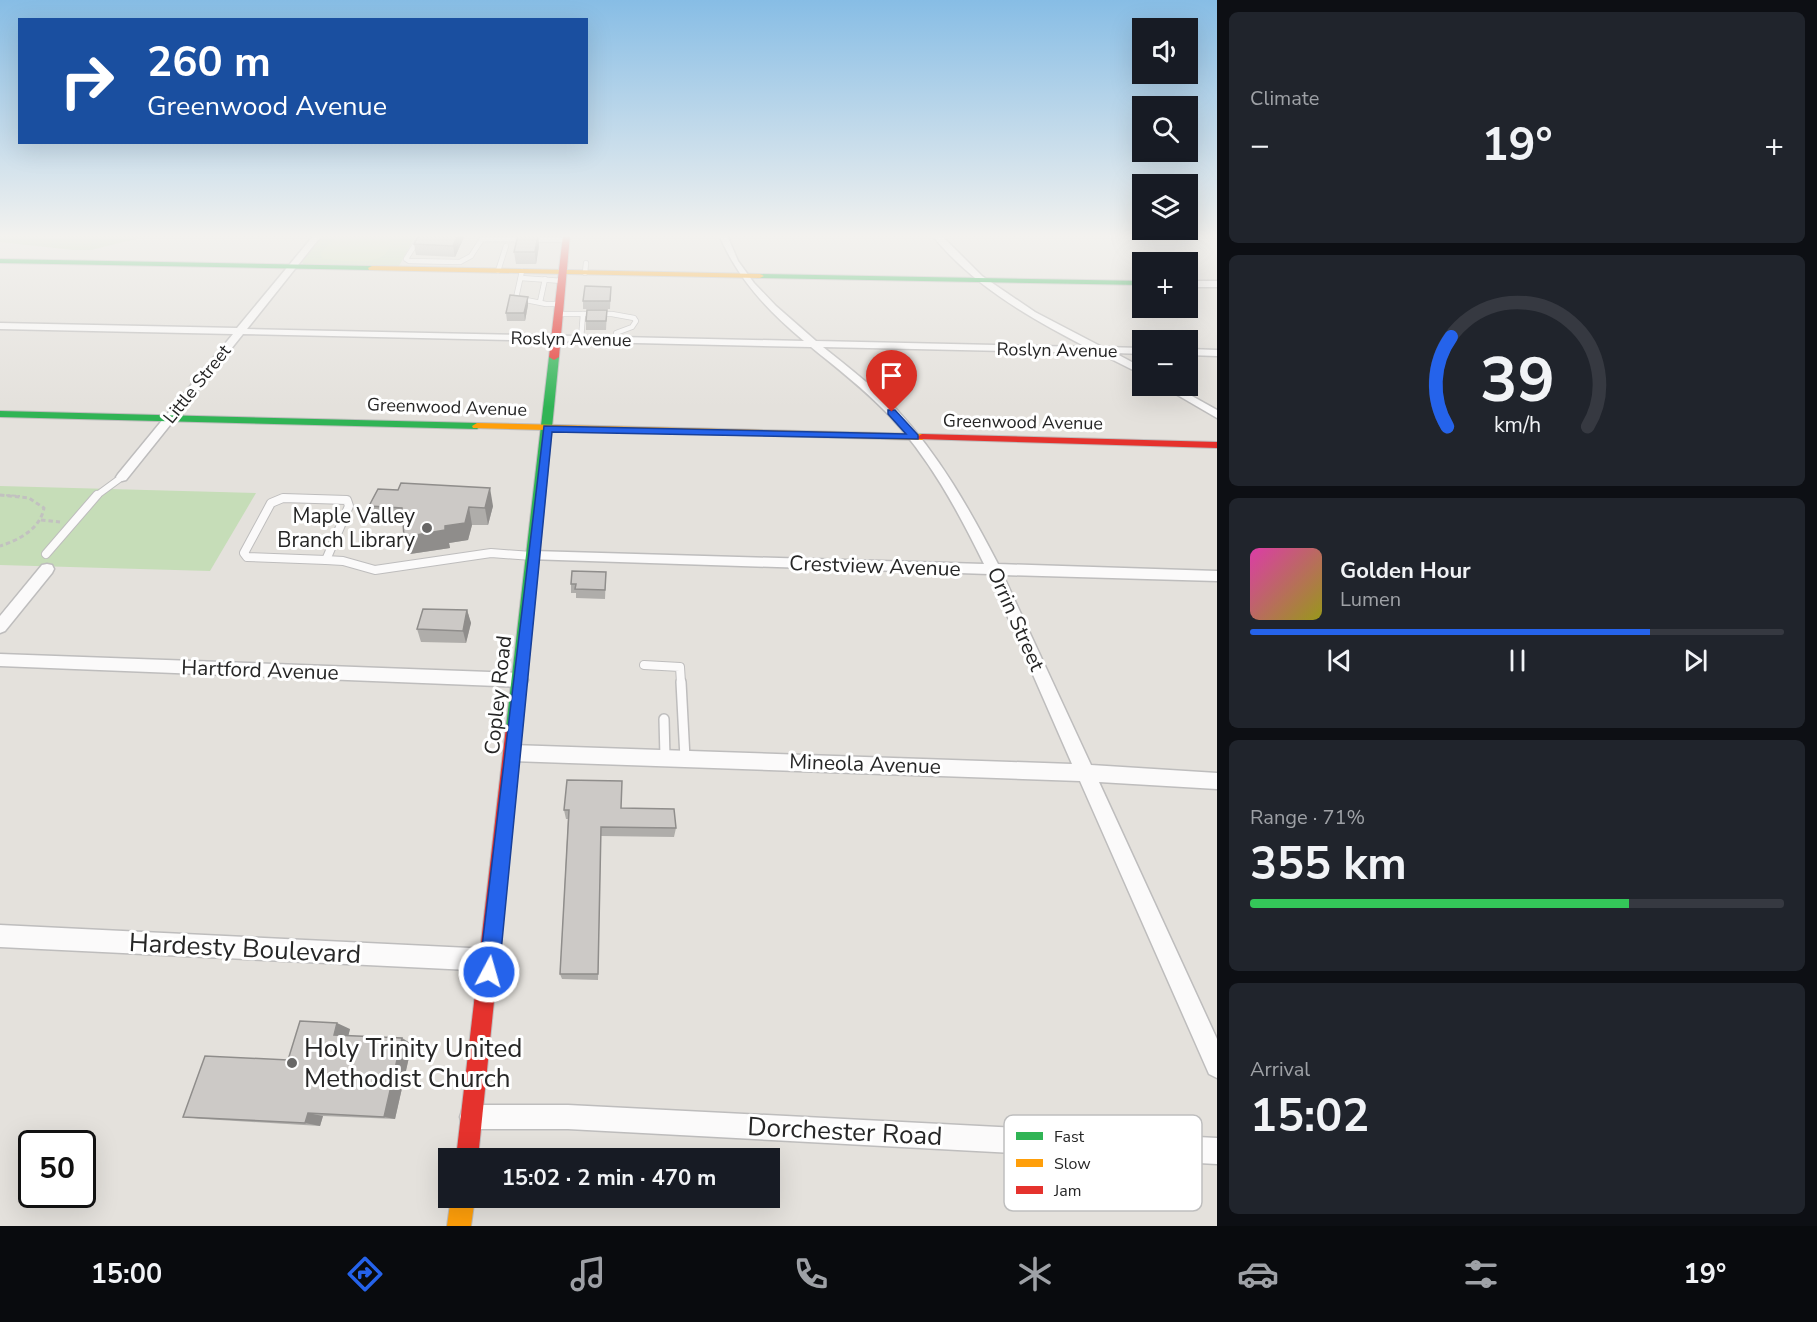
<!DOCTYPE html>
<html lang="en">
<head>
<meta charset="utf-8">
<style>
  body { margin:0; font-family:"Nunito Sans",sans-serif; background:#20242c; color:#f1f3f6; height:100vh; display:flex; flex-direction:column; font-size:22px; white-space:nowrap }
  * { box-sizing:border-box; margin:0 }
  p { font-size:20px; color:#9ea1a6 }
  .icon { flex:none; width:33px; height:33px; fill:none; stroke:currentColor; stroke-width:2; stroke-linecap:round; stroke-linejoin:round }
  .map { position:relative; flex:1; overflow:hidden }
  .drawer { display:flex; flex-direction:column; gap:12px; padding:12px; background:#0d0f14; width:600px }
  .drawer>* { flex:none }
  .top-card { position:absolute; left:18px; top:18px; width:570px; height:126px; border-radius:0px; box-shadow:0 6px 24px #0002; background:#1a4fa0; color:#fff; overflow:hidden }
  .buttons { position:absolute; left:1132px; top:18px; display:grid; gap:12px }
  .buttons a { display:grid; place-items:center; width:66px; height:66px; border-radius:0px; background:#171b24; box-shadow:0 6px 24px #0002; font-size:30px }
  .speed { position:absolute; left:18px; top:1130px; display:flex; gap:12px; font-size:30px; font-weight:700; text-align:center }
  .speed>* { display:grid; place-content:center; width:78px; height:78px; border-radius:50%; background:#171b24; box-shadow:0 6px 24px #0002; line-height:1 }
  .speed .limit { border:3px solid #111; border-radius:9px; background:#fff; color:#111 }
  .pin { position:absolute; display:grid; place-items:center; width:51px; height:51px; color:#fff; margin:-62px -26px; border-radius:50% 50% 50% 0; rotate:-45deg; box-shadow:0 0 6px #0007 }
  .pin .icon { rotate:45deg }
  .me { position:absolute; width:66px; margin:-33px; rotate:6deg; stroke-linejoin:round; filter:drop-shadow(0 0 4px #0008) }
  .turn { display:flex; align-items:center; gap:21px; height:126px; padding:0 30px; font-size:27px }
  .turn .icon { width:78px; height:78px; stroke-width:2.5 }
  .turn b { display:block; font-size:42px; line-height:51px }
  .big { font-size:45px; font-weight:700; line-height:1.1 }
  .drawer .tile { flex:1; display:flex; flex-direction:column; justify-content:center; gap:9px; min-width:0; padding:0 21px; border-radius:9px; background:#20242c }
  .drawer .dial { align-items:center; gap:0 }
  .dial svg { height:156px; overflow:visible; fill:none; stroke:#363941; stroke-width:7; stroke-linecap:round; text-anchor:middle }
  .dial text { fill:#f1f3f6; stroke:none }
  .song { display:flex; align-items:center; gap:18px }
  .cover { width:72px; height:72px; border-radius:9px; background:linear-gradient(135deg,hsl(320 70% 55%),hsl(60 70% 35%)) }
  .played { height:6px; border-radius:3px; background:linear-gradient(90deg,#2563eb 75%,#363941 75%) }
  .keys { display:flex; justify-content:space-around; direction:ltr }
  .heat { display:flex; justify-content:space-between; align-items:center; font-size:33px; direction:ltr }
  .charge { height:9px; border-radius:4px; background:linear-gradient(90deg,#34c759 71%,#363941 0) }
  .trip { position:absolute; left:438px; top:1148px; width:342px; height:60px; border-radius:0px; background:#171b24; box-shadow:0 6px 24px #0002; font-weight:700; line-height:60px; text-align:center }
  .tab-bar { display:flex; height:96px; justify-content:space-around; align-items:center; background:#090b0e; color:#9ea1a6 }
  .tab-bar .icon { width:42px; height:42px }
  .tab-bar .on { color:#2563eb }
  .tab-bar b { font-size:27px; color:#f1f3f6 }
  main { display:flex; flex:1; min-height:0 }
  .map>svg:first-child { display:block }
  .green { fill:#c6ddb8 }
  .pitch { fill:#cfe1b6 }
  .lines { fill:none; stroke-linecap:round; stroke-linejoin:round }
  .lane-far3-casing { stroke:#bebdbd; stroke-width:6 }
  .lane-far2-casing { stroke:#bebdbd; stroke-width:8 }
  .lane-far1-casing { stroke:#bebdbd; stroke-width:10 }
  .lane-casing { stroke:#bebdbd; stroke-width:12 }
  .street-casing { stroke:#bebdbd; stroke-width:3 }
  .fast-casing { stroke:#bebdbd; stroke-width:2 }
  .slow-casing { stroke:#bebdbd; stroke-width:2 }
  .jam-casing { stroke:#bebdbd; stroke-width:2 }
  .path-far1 { stroke:#c2c1c0; stroke-width:2; stroke-dasharray:4 2; stroke-linecap:butt }
  .path { stroke:#c2c1c0; stroke-width:3; stroke-dasharray:4.5 3; stroke-linecap:butt }
  .lane-far3 { stroke:#fbfafa; stroke-width:4.5 }
  .lane-far2 { stroke:#fbfafa; stroke-width:6 }
  .lane-far1 { stroke:#fbfafa; stroke-width:8 }
  .lane { stroke:#fbfafa; stroke-width:9 }
  .street { fill:#fbfafa; fill-rule:evenodd }
  .fast { fill:#30b455; fill-rule:evenodd }
  .slow { fill:#ff9f0a; fill-rule:evenodd }
  .jam { fill:#e5322d; fill-rule:evenodd }
  .wall { fill:#afadaa }
  .shaded-wall { fill:#8f8d8b }
  .building { fill:#ccc9c6; stroke:#8f8d8b; stroke-width:1.5 }
  .route { fill:#2563eb; stroke:#184099; stroke-width:1.5 }
  .poi-dot { fill:#686766; stroke:#fff; stroke-width:2 }
  .labels { text-anchor:middle; stroke-width:6; stroke-linejoin:round; paint-order:stroke }
  .far-street-label { font-size:18px; fill:#262626; stroke:#fff }
  .poi-label { font-size:21px; fill:#262626; stroke:#fff; text-anchor:end }
  .street-label { font-size:21px; fill:#262626; stroke:#fff }
  .near-street-label { font-size:26px; fill:#262626; stroke:#fff }
  .near-poi-label { font-size:26px; fill:#262626; stroke:#fff; text-anchor:start }
  .key { fill:#fff; stroke:#bebebe; stroke-width:1.5 }
  .key-label { font-size:16px; fill:#262626 }
</style>
</head>
<body>
<main>
<div class="map">
<svg width="1217" height="1226" viewBox="0 0 1217 1226">
  <rect width="100%" height="100%" fill="#e4e1dc"/>
  <g class="green">
    <polygon points="76,235 152,235 91,250 73,250 0,242 0,236 60,238"/>
    <polygon points="323,235 416,235 399,266 304,265 302,262"/>
    <polygon points="0,486 256,493 210,571 0,565"/>
  </g>
  <path class="pitch" d="M339 235H385L390 239C393 270 343 260 324 259L320 254Z"/>
  <g class="lines">
    <g class="lane-far3-casing">
      <g id="lane-far3">
        <polyline points="421,235 406,259 409,261 460,262 471,256 482,239 567,240"/>
        <polyline points="498,271 506,246"/>
        <polyline points="522,271 516,298 546,304 560,304"/>
        <polyline points="585,273 586,263"/>
        <polyline points="521,278 563,281"/>
        <polyline points="540,302 545,279"/>
        <polyline points="559,314 612,314 634,318 636,321 632,327 616,333 616,340"/>
        <polyline points="581,339 583,314"/>
      </g>
    </g>
    <g class="lane-far2-casing">
      <polyline id="lane-far2" points="96,496 122,477"/>
    </g>
    <g class="lane-far1-casing">
      <g id="lane-far1">
        <polygon points="283,498 347,500 349,506 326,560 247,557 244,553 271,503"/>
        <polyline points="46,554 97,495"/>
        <polyline points="326,560 343,561 375,570 491,553 532,556"/>
        <polyline points="644,665 680,667 681,683"/>
      </g>
    </g>
    <g class="lane-casing">
      <g id="lane">
        <polyline points="681,682 685,758"/>
        <polyline points="664,719 665,757"/>
      </g>
    </g>
    <g class="street-casing">
      <g id="street">
        <path d="M314 235H322L247 329 804 341C767 310 738 279 719 235H727L738 261 754 283 776 306 816 341 1086 347C1029 317 973 286 932 235H941L982 276 1035 312 1102 347 1143 348V354L1115 353 1143 368V375L1099 353 823 347C848 367 874 387 897 410 939 455 970 510 998 564L1217 571V581L1003 575 1091 765 1217 773V789L1099 782 1217 1039V1078L1209 1074 1080 781 512 761 506 759 503 753 506 747 512 745 1072 764 989 574 528 559 526 556 528 553 533 551 984 564C958 511 929 457 887 413 864 389 837 368 811 347L243 334 126 480 122 481 116 477 118 474 233 334 0 329V323L237 328Z"/>
        <rect x="1188" y="281" width="29" height="6"/>
        <polygon points="1188,349 1217,350 1217,356 1188,355"/>
        <polygon points="1162,386 1174,386 1217,410 1217,418"/>
        <polygon points="47,564 52,565 54,569 52,573 5,631 0,633 0,616 42,565"/>
        <polygon points="0,654 520,673 526,675 528,680 526,685 520,687 0,666"/>
        <polygon points="0,925 490,949 498,952 501,960 498,968 490,971 0,947"/>
        <polygon points="472,1105 568,1105 1217,1138 1217,1164 568,1129 472,1129 463,1126 460,1117 463,1108"/>
      </g>
    </g>
    <g class="fast-casing">
      <g id="fast">
        <polygon points="0,259 372,266 376,268 372,270 0,263"/>
        <polygon points="757,274 1143,281 1143,285 760,278 757,278"/>
        <polygon points="554,354 559,357 522,727 519,732 514,734 509,732 506,727 549,357"/>
        <polygon points="0,411 477,423 482,426 477,429 0,417"/>
      </g>
    </g>
    <g class="slow-casing">
      <g id="slow">
        <polygon points="372,266 760,274 764,276 760,278 369,270 368,268"/>
        <polygon points="477,423 922,434 927,437 922,440 473,428 472,426"/>
        <polygon points="451,1197 475,1197 471,1226 447,1226"/>
      </g>
    </g>
    <g class="jam-casing">
      <g id="jam">
        <polygon points="563,235 570,235 559,357 554,360 549,357"/>
        <polygon points="922,434 1217,442 1217,448 918,439 917,437"/>
        <polygon points="514,720 519,722 522,727 478,1158 456,1158 506,727 509,722"/>
      </g>
    </g>
    <polyline class="path-far1" points="0,495 20,496"/>
    <g class="path">
      <path d="M0 495 29 498 44 508C40 529 19 540 0 546"/>
      <polyline points="41,520 60,522"/>
    </g>
    <use href="#lane-far3" class="lane-far3"/>
    <use href="#lane-far2" class="lane-far2"/>
    <use href="#lane-far1" class="lane-far1"/>
    <use href="#lane" class="lane"/>
    <use href="#street" class="street"/>
    <use href="#fast" class="fast"/>
    <use href="#slow" class="slow"/>
    <use href="#jam" class="jam"/>
  </g>
  <g class="wall">
    <polygon points="419,235 465,235 455,257 416,255 414,244"/>
    <polygon points="538,235 539,246 536,264 516,264 514,252"/>
    <polygon points="611,287 610,309 583,309 583,301"/>
    <polygon points="528,305 525,321 507,321 506,313"/>
    <polygon points="607,310 606,330 586,330 586,321"/>
    <polygon points="369,506 493,506 488,525 472,525 468,540 449,543 450,548 410,554 403,525 376,524"/>
    <polygon points="606,572 605,599 576,598 576,593 571,593 571,584"/>
    <polygon points="467,610 471,623 466,643 421,642 417,629"/>
    <polygon points="621,808 676,828 674,837 601,836 598,980 562,979 560,974 568,819 566,819 564,810"/>
    <polygon points="350,1029 348,1036 412,1044 395,1119 323,1116 320,1126 204,1119 183,1117 288,1060"/>
  </g>
  <g class="shaded-wall">
    <polygon points="458,235 465,235 455,257 453,246"/>
    <polygon points="538,235 539,246 536,264 535,252"/>
    <polygon points="528,297 528,305 525,321 524,313"/>
    <polygon points="490,488 493,506 488,525 485,508"/>
    <polygon points="469,507 472,525 468,540 449,543 450,548 410,554 404,537"/>
    <polygon points="467,610 471,623 466,643 463,631"/>
    <polygon points="337,1023 350,1029 347,1041 334,1035"/>
    <polygon points="402,1038 412,1044 395,1119 384,1117"/>
    <polygon points="308,1113 323,1116 320,1126 305,1123"/>
  </g>
  <g class="building">
    <polygon points="419,235 458,235 453,246 414,244"/>
    <polygon points="518,235 538,235 535,252 514,252"/>
    <polygon points="585,286 611,287 610,301 583,301"/>
    <polygon points="510,295 528,297 524,313 506,313"/>
    <polygon points="587,310 607,310 606,321 586,321"/>
    <polygon points="401,483 490,488 485,508 469,507 465,523 445,526 445,530 404,537 402,508 369,506 378,489 398,490"/>
    <polygon points="572,571 606,572 605,590 575,589 576,584 571,584"/>
    <polygon points="423,609 467,610 463,631 417,629"/>
    <polygon points="567,780 622,781 621,808 674,809 676,828 601,827 598,974 560,974 569,810 564,810"/>
    <polygon points="300,1021 337,1023 334,1035 402,1038 384,1117 308,1113 305,1123 183,1117 205,1056 288,1060"/>
  </g>
  <linearGradient id="sky" x2="0" y2="1"><stop stop-color="#87bde5"/><stop offset="0.58" stop-color="#f3f2ef"/><stop offset="1" stop-color="#f3f2ef" stop-opacity="0"/></linearGradient>
  <rect width="1217" height="407" fill="url(#sky)"/>
  <polygon class="route" points="888,410 895,410 918,435 918,439 552,432 499,972 496,979 489,982 482,979 479,972 544,426 906,434 888,414"/>
  <g class="poi-dot">
    <circle cx="427" cy="528" r="6"/>
    <circle cx="292" cy="1063" r="6"/>
  </g>
  <g class="labels">
    <g class="far-street-label">
      <text transform="translate(571 339) rotate(1)" y="6">Roslyn Avenue</text>
      <text transform="translate(1057 350) rotate(1)" y="6">Roslyn Avenue</text>
      <text transform="translate(197 384) rotate(-51)" y="6">Little Street</text>
      <text transform="translate(447 407) rotate(2)" y="6">Greenwood Avenue</text>
      <text transform="translate(1023 422) rotate(1)" y="6">Greenwood Avenue</text>
    </g>
    <g class="poi-label">
      <text x="415" y="523">Maple Valley<tspan x="415" dy="24">Branch Library</tspan></text>
    </g>
    <g class="street-label">
      <text transform="translate(875 566) rotate(2)" y="7">Crestview Avenue</text>
      <text transform="translate(1016 619) rotate(66)" y="7">Orrin Street</text>
      <text transform="translate(260 670) rotate(2)" y="7">Hartford Avenue</text>
      <text transform="translate(498 695) rotate(-84)" y="7">Copley Road</text>
      <text transform="translate(865 764) rotate(2)" y="7">Mineola Avenue</text>
    </g>
    <g class="near-street-label">
      <text transform="translate(245 948) rotate(3)" y="9">Hardesty Boulevard</text>
      <text transform="translate(845 1131) rotate(3)" y="9">Dorchester Road</text>
    </g>
    <g class="near-poi-label">
      <text x="304" y="1057">Holy Trinity United<tspan x="304" dy="30">Methodist Church</tspan></text>
    </g>
  </g>
  <rect x="1004" y="1115" width="198" height="96" rx="9" class="key"/>
  <rect x="1016" y="1132" width="27" height="8" fill="#30b455"/>
  <rect x="1016" y="1159" width="27" height="8" fill="#ff9f0a"/>
  <rect x="1016" y="1186" width="27" height="8" fill="#e5322d"/>
  <g class="key-label">
    <text x="1054" y="1142">Fast</text>
    <text x="1054" y="1169">Slow</text>
    <text x="1054" y="1196">Jam</text>
  </g>
</svg>
<div class="buttons">
<a><svg class="icon" aria-label="sound" viewBox="0 0 24 24"><path d="M4 9h4l5-4v14l-5-4H4zM17 9q2 3 0 6"/></svg></a>
<a><svg class="icon" aria-label="search" viewBox="0 0 24 24"><circle cx="10" cy="10" r="6"/><path d="M15 15l6 6"/></svg></a>
<a><svg class="icon" aria-label="layers" viewBox="0 0 24 24"><path d="M12 4l9 5-9 5-9-5zM3 14l9 5 9-5"/></svg></a>
<a>+</a>
<a>−</a>
</div>
<div class="speed"><div class="limit">50</div></div>
<div class="pin" style="left:892px;top:412px;background:#d93025"><svg class="icon" aria-label="arrive" viewBox="0 0 24 24"><path d="M6 21V4h12l-3 4 3 4H6"/></svg></div>
<svg class="me" style="left:489px;top:972px" viewBox="-20 -20 40 40"><circle r="17" fill="#2563eb" stroke="#fff" stroke-width="3"/><path d="M0-11L8 9 0 5-8 9z" fill="#fff"/></svg>
<div class="trip">15:02 · 2 min · 470 m</div>
<div class="top-card">
<div class="turn"><svg class="icon" aria-label="right" viewBox="0 0 24 24"><path d="M7 20v-9h11M14 6l5 5-5 5"/></svg><div><b>260 m</b>Greenwood Avenue</div></div>
</div>
</div>
<section class="drawer">
<div class="tile"><p>Climate</p>
<div class="heat"><a>−</a><b class="big">19°</b><a>+</a></div>
</div>
<div class="tile dial"><svg viewBox="0 0 100 80">
<path d="M14 69A42 42 0 1 1 86 69"/>
<path d="M14 69A42 42 0 0 1 16 23" stroke="#2563eb"/>
<text x="50" y="56" font-size="32" font-weight="700">39</text>
<text x="50" y="72" font-size="11">km/h</text>
</svg></div>
<div class="tile">
<div class="song"><i class="cover"></i><div><b>Golden Hour</b><p>Lumen</p></div></div>
<div class="played"></div>
<div class="keys"><svg class="icon" aria-label="previous" viewBox="0 0 24 24"><path d="M18 5L8 12l10 7zM5 5v14"/></svg><svg class="icon" aria-label="pause" viewBox="0 0 24 24"><path d="M8 5v14M16 5v14"/></svg><svg class="icon" aria-label="next" viewBox="0 0 24 24"><path d="M6 5l10 7-10 7zM19 5v14"/></svg></div>
</div>
<div class="tile"><p>Range · 71%</p><b class="big">355 km</b><div class="charge"></div></div>
<div class="tile"><p>Arrival</p><b class="big">15:02</b></div>
</section>
</main>
<nav class="tab-bar">
<b>15:00</b>
<svg class="icon on" aria-label="directions" viewBox="0 0 24 24"><path d="M12 3l9 9-9 9-9-9zM9 14v-3h6M13 9l2 2-2 2"/></svg>
<svg class="icon" aria-label="music" viewBox="0 0 24 24"><path d="M9 18V5l10-2v13"/><circle cx="6" cy="18" r="3"/><circle cx="16" cy="16" r="3"/></svg>
<svg class="icon" aria-label="phone" viewBox="0 0 24 24"><path d="M5 4h4l2 5-3 2q2 4 5 5l2-3 5 2v4C11 20 4 13 5 4z"/></svg>
<svg class="icon" aria-label="climate" viewBox="0 0 24 24"><path d="M12 3v18M4 7l16 10M4 17L20 7"/></svg>
<svg class="icon" aria-label="car" viewBox="0 0 24 24"><path d="M5 17H2v-5l4-1 3-4h7l3 4 3 1v5h-3M9 17h6M6 11h13"/><circle cx="7" cy="17" r="2"/><circle cx="17" cy="17" r="2"/></svg>
<svg class="icon" aria-label="filters" viewBox="0 0 24 24"><path d="M4 7h16M4 17h16"/><circle cx="9" cy="7" r="2"/><circle cx="15" cy="17" r="2"/></svg>
<b>19°</b>
</nav>
</body>
</html>
